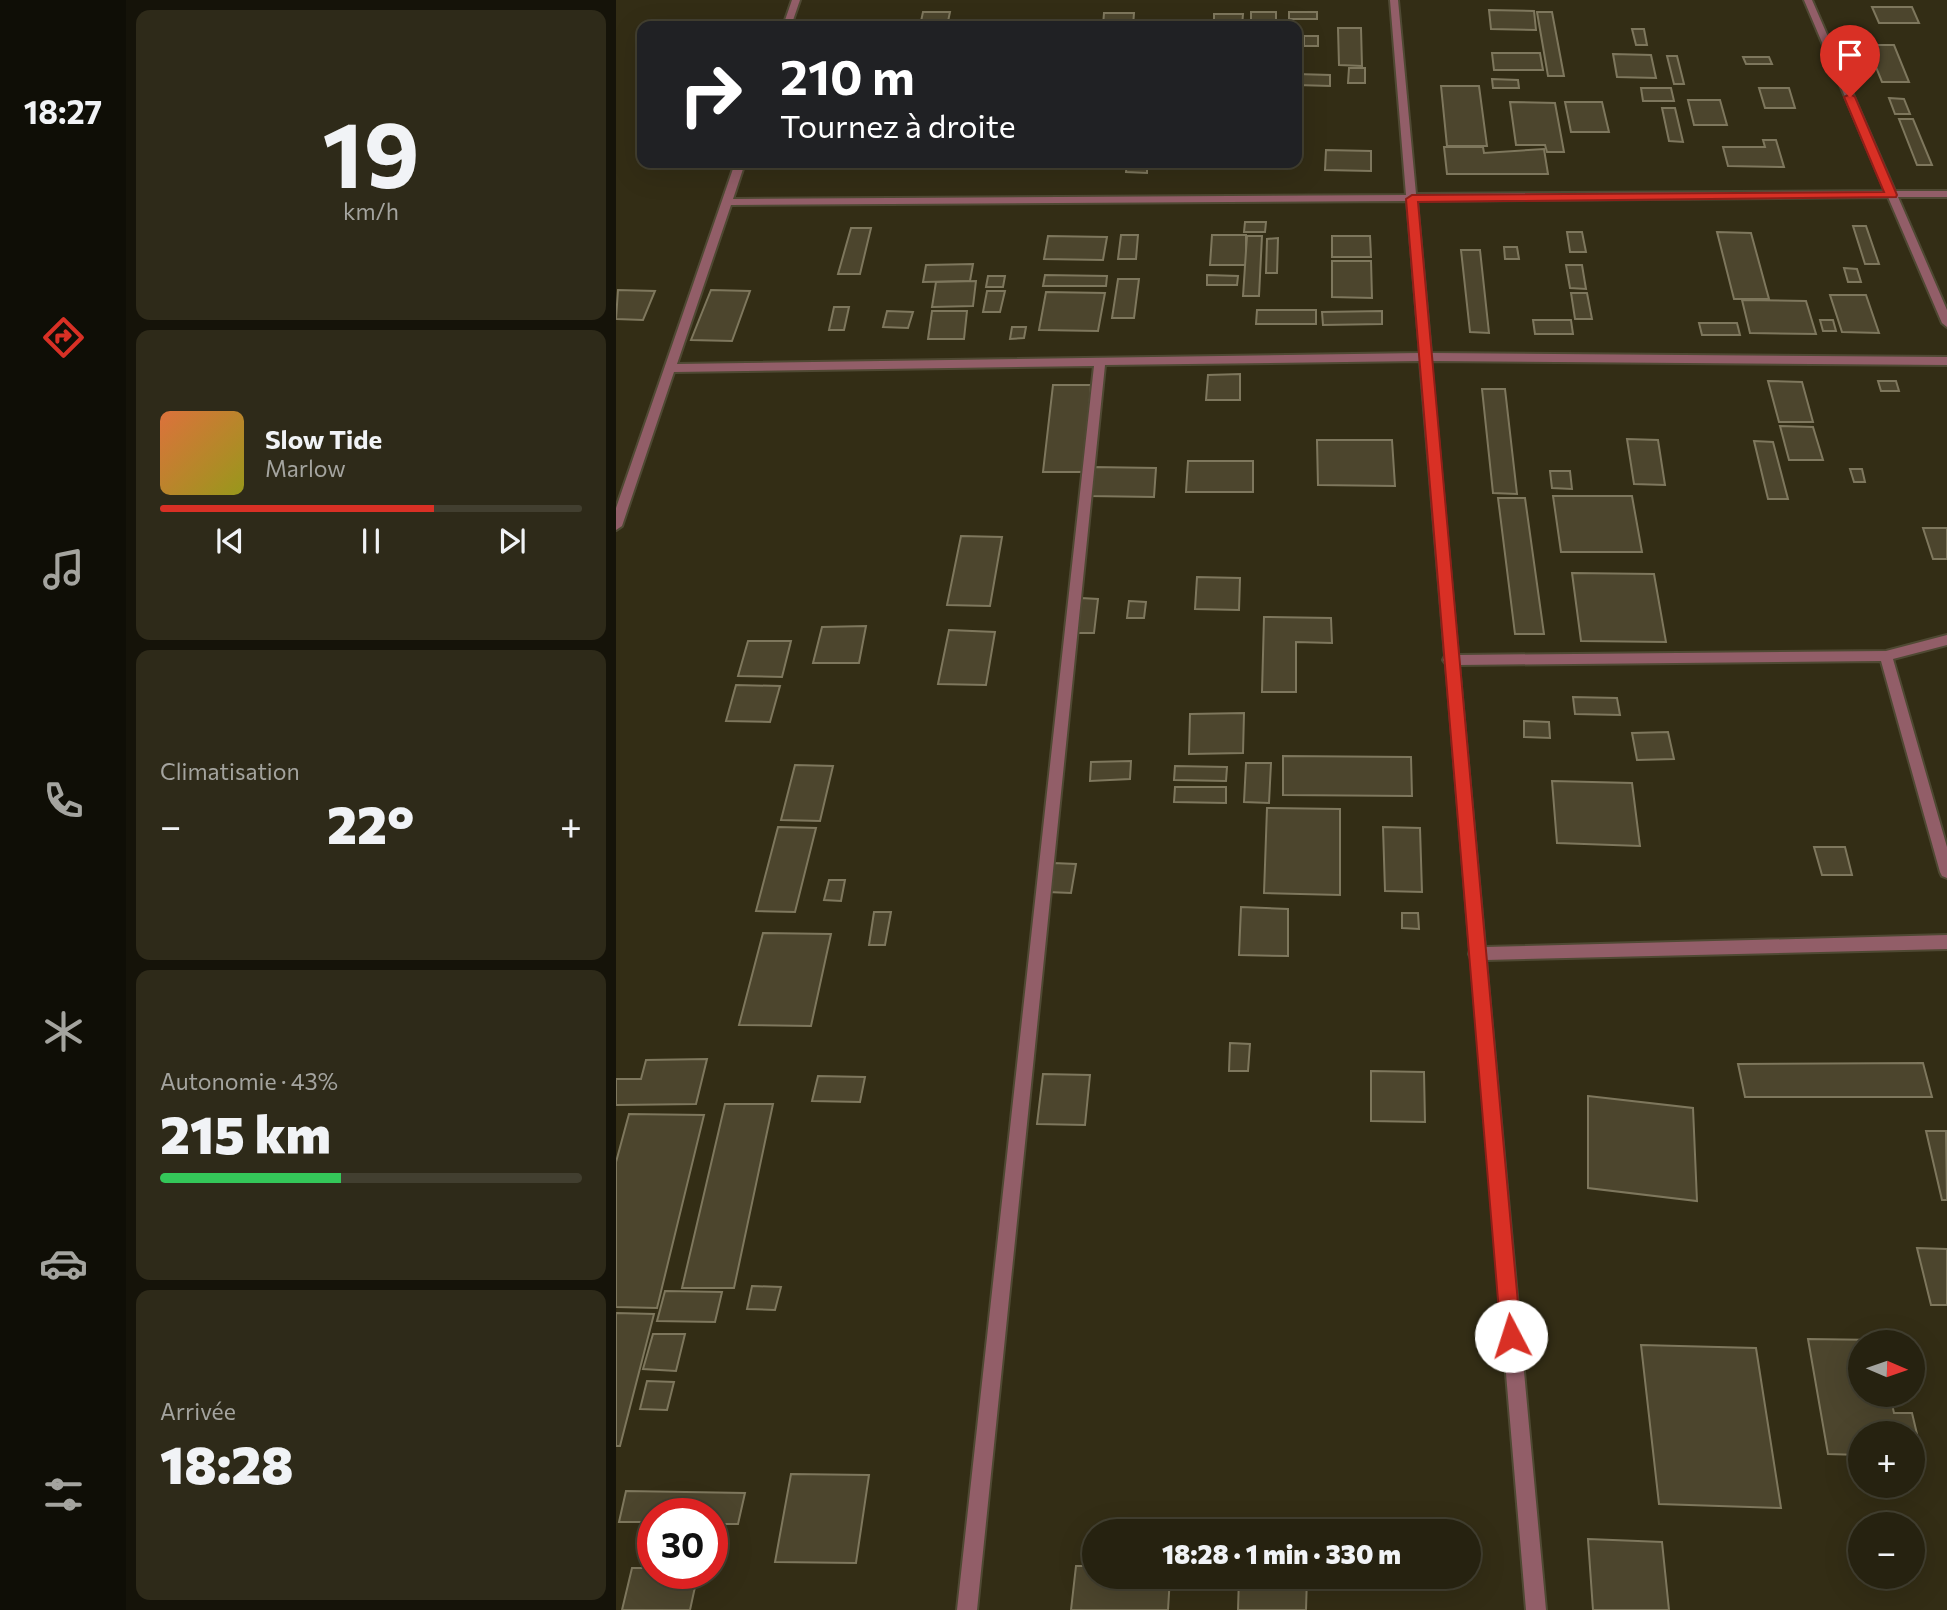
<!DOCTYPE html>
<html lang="fr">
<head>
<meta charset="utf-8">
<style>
  body { margin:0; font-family:Commissioner,sans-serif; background:#2e2a19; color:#f1f3f6; height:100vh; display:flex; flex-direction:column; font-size:26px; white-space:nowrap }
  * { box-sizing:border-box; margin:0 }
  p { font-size:23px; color:#a4a49f }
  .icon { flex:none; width:38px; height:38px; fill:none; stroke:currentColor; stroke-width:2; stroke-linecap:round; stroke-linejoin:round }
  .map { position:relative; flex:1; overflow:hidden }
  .side { display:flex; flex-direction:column; gap:10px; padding:10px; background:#151309; width:490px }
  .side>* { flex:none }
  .top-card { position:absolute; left:21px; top:21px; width:665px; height:147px; border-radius:14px; box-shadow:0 7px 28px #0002,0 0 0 2px #423f30; background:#202124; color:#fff; overflow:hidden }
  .needle { width:46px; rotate:92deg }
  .tools { position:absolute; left:1232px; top:1330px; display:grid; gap:14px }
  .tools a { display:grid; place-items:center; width:77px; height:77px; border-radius:50%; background:#262210; box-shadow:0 7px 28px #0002,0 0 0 2px #423f30; font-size:35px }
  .speed { position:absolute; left:21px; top:1498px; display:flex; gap:14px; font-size:35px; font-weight:700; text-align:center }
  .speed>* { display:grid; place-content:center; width:91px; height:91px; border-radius:50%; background:#262210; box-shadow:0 7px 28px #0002,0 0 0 2px #423f30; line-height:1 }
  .speed .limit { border:10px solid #d22; background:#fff; color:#111 }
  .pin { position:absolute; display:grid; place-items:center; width:60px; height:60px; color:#fff; margin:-72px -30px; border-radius:50% 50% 50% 0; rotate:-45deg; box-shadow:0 0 7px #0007 }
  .pin .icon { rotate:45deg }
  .me { position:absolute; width:77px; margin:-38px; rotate:355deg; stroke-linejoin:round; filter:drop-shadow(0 0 5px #0008) }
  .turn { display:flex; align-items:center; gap:24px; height:147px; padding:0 28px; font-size:32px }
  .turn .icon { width:91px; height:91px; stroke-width:2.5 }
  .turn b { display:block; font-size:49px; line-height:60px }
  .big { font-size:52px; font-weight:800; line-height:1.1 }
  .side .widget { flex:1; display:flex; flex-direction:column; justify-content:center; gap:10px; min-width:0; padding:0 24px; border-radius:14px; background:#2e2a19 }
  .side .dial { align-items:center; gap:0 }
  .dial b { font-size:91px; line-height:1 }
  .song { display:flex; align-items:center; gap:21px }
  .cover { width:84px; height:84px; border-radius:10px; background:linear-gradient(135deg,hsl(20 70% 55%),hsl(60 70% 35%)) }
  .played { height:7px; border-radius:4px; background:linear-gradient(90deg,#d93025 65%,#423f30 65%) }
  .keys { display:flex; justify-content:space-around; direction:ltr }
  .heat { display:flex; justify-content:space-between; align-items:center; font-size:38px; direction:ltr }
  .charge { height:10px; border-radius:5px; background:linear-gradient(90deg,#34c759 43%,#423f30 0) }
  .trip { position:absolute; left:466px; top:1519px; width:399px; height:70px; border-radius:35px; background:#262210; box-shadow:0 7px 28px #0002,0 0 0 2px #423f30; font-weight:800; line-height:70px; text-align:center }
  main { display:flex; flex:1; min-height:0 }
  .tabs { display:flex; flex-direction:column; width:126px; justify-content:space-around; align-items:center; background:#0f0e06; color:#a4a49f }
  .tabs .icon { width:49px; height:49px }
  .tabs .selected { color:#d93025 }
  .tabs b { font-size:32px; color:#f1f3f6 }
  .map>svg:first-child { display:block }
  .building { fill:#4c452d; stroke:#7e775d; stroke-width:2 }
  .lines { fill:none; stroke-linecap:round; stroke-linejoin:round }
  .street-casing { stroke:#4f4933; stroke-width:4 }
  .street { fill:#925e68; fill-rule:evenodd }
  .route { fill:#d93025; stroke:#8d1f18; stroke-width:2 }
</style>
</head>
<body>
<main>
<nav class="tabs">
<b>18:27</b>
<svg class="icon selected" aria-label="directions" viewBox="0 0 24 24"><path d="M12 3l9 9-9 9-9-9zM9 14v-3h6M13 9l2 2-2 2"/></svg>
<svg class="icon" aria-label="music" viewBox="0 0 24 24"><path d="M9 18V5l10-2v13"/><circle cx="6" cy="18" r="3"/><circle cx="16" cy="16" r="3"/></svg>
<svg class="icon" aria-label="phone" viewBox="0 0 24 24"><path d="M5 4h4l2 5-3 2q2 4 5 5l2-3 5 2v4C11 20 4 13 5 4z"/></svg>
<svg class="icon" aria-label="climate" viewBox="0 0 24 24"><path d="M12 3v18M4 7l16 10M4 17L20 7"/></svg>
<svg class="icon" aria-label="car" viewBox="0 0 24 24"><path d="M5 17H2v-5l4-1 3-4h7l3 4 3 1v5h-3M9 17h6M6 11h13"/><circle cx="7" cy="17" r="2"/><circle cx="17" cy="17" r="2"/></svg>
<svg class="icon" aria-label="filters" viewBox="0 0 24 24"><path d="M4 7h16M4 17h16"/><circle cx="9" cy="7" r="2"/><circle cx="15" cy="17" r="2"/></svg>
</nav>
<section class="side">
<div class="widget dial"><b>19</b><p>km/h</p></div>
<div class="widget">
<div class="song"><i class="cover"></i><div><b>Slow Tide</b><p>Marlow</p></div></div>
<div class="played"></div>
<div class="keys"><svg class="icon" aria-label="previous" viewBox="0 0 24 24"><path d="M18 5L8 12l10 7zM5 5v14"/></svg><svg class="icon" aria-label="pause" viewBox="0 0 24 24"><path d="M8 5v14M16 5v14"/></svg><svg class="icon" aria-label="next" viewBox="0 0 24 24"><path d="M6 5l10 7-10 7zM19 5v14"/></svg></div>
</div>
<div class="widget"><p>Climatisation</p>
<div class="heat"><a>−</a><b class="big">22°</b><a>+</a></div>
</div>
<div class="widget"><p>Autonomie · 43%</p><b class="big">215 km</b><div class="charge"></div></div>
<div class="widget"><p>Arrivée</p><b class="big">18:28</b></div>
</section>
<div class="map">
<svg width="1331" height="1610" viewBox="0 0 1331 1610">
  <rect width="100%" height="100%" fill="#332d15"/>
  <g class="building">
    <polygon points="1256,7 1296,7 1303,23 1263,23"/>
    <polygon points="873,10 918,11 920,30 875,29"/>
    <polygon points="307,12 334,12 331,26 304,26"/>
    <rect x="635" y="12" width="25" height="14"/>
    <rect x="673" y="12" width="28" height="7"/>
    <polygon points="921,12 936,12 948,76 932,76"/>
    <polygon points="488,13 518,13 517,26 487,26"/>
    <polygon points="598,14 627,14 626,26 598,26"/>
    <polygon points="722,28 745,28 746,66 723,65"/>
    <polygon points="1016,29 1028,29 1031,45 1020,45"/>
    <rect x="688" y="36" width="14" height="10"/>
    <polygon points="1251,45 1278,45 1293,82 1266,82"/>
    <polygon points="876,53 924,53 927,70 878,70"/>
    <polygon points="997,54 1035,55 1040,78 1001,77"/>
    <polygon points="1051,56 1061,56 1068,84 1058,84"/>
    <polygon points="1127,57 1153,57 1156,64 1130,64"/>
    <polygon points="733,68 749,68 749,83 732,83"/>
    <polygon points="681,74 714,75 714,86 681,85"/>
    <polygon points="876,79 902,80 903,88 877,88"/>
    <polygon points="825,86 863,86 871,146 831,146"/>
    <polygon points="1025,88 1055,88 1058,101 1027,101"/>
    <polygon points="1143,88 1173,88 1179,108 1149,108"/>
    <polygon points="1273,98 1288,99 1294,114 1279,114"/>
    <polygon points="1072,100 1104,100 1111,125 1078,125"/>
    <polygon points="894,102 939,103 948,152 931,152 929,145 900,145"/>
    <polygon points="949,102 986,102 993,132 955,132"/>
    <polygon points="1046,108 1059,108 1067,142 1053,141"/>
    <polygon points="1283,119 1297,119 1316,165 1301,165"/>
    <polygon points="1147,140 1160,140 1168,167 1112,166 1107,147 1149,147"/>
    <polygon points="828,147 867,147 868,153 928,149 932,174 831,174"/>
    <polygon points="710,150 755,151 755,171 709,170"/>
    <polygon points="511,163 531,163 531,173 510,172"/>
    <polygon points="629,222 650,222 649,232 628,232"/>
    <polygon points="1237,226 1250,226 1263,264 1249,264"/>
    <polygon points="235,228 255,228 244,274 222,274"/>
    <polygon points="951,232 966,232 970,252 954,252"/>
    <polygon points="1101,232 1135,233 1153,299 1118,299"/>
    <polygon points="505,235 522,235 520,259 502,259"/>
    <polygon points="596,235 630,235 630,265 594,265"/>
    <polygon points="432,236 491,237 487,260 428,259"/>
    <polygon points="631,236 646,236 643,296 627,296"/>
    <polygon points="716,236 754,236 755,257 716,257"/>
    <polygon points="662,238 661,273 650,273 651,239"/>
    <polygon points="888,247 901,247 903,259 889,259"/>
    <polygon points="845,250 864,250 873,333 854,332"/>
    <polygon points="716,261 755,261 756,298 716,297"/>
    <polygon points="357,264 354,281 307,282 310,265"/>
    <polygon points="950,265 966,265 970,289 954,288"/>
    <polygon points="1228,268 1241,269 1245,282 1232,282"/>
    <polygon points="429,275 491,276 490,286 427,286"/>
    <polygon points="591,275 622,276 621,285 591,285"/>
    <polygon points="372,276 389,276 387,287 370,287"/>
    <polygon points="502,279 523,279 518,318 496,318"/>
    <polygon points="360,281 357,306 316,307 320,282"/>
    <polygon points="2,290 39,291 27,320 0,319"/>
    <polygon points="95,290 134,291 116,341 75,340"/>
    <polygon points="371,291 389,291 384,312 367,312"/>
    <polygon points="430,292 489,293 482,331 423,330"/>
    <polygon points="955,293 971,293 976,319 959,319"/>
    <polygon points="1214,295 1250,295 1263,333 1226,332"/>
    <polygon points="1126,300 1190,301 1200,334 1134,333"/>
    <polygon points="218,307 233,307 228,330 213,330"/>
    <polygon points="641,310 700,310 700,324 640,324"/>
    <polygon points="271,311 297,312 292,328 267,327"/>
    <polygon points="316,311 351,311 348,339 312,339"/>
    <polygon points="766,311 766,324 707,325 706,312"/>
    <polygon points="917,320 955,320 957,334 919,334"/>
    <polygon points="1204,320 1217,320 1220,331 1207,331"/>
    <polygon points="1083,323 1121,323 1124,335 1086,335"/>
    <polygon points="396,327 410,327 408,338 394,339"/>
    <polygon points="624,374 624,400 590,400 592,375"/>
    <polygon points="1152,381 1186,382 1197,422 1163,422"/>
    <polygon points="1262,381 1280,381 1283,391 1265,391"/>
    <polygon points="437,385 475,385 468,472 427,472"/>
    <polygon points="866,389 889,389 901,494 877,493"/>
    <polygon points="1164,426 1197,427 1207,460 1173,460"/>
    <polygon points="1011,439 1042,440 1049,485 1018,484"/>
    <polygon points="701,440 776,440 779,486 702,485"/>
    <polygon points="1138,441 1157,442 1172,499 1152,499"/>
    <polygon points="572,461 637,461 637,492 570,492"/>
    <polygon points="477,467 540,468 538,497 473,496"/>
    <polygon points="1234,469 1246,469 1249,482 1238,482"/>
    <polygon points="934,471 954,471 956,489 936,488"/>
    <polygon points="937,496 1016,496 1026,552 945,552"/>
    <polygon points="882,498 909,498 928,634 899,634"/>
    <polygon points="1307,528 1331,528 1331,559 1317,559"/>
    <polygon points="345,536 386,537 374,606 331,605"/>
    <polygon points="956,573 1038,574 1050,642 965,641"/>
    <polygon points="581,577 624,578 623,610 579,609"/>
    <polygon points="465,598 482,599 478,633 460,633"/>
    <polygon points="513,601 530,602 528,618 511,618"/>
    <polygon points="648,617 715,618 716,643 680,642 680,692 646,692"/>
    <polygon points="250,626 243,663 197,663 206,627"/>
    <polygon points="333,630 379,632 370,685 322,684"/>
    <polygon points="132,641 175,641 166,677 122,676"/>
    <polygon points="120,685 164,686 154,722 110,721"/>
    <polygon points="957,697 1001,698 1004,715 959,714"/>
    <polygon points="628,713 627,753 573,754 574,714"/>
    <polygon points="908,721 933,722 934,738 908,737"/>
    <polygon points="1052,732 1058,759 1021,760 1016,733"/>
    <polygon points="667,756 795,757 796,796 667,795"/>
    <polygon points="515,761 514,779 474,781 475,762"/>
    <polygon points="630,763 655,763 653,803 628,802"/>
    <polygon points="179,765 217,766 204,821 165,820"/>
    <polygon points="559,766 611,767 610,781 558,780"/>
    <polygon points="936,781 1016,783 1024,846 941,843"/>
    <polygon points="559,787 610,787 610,803 558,802"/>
    <polygon points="651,808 724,809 724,895 648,893"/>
    <polygon points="162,827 200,828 179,912 140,911"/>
    <polygon points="767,827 804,828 806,892 769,891"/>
    <polygon points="1198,847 1229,847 1236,875 1206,875"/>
    <polygon points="437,863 460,864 455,893 432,892"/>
    <polygon points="213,880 229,880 225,901 208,900"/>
    <polygon points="625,907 672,909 672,956 623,955"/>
    <polygon points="258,912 275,912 269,945 253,945"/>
    <polygon points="786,913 802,913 803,929 786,928"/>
    <polygon points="147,933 215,934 195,1026 123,1025"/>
    <polygon points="614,1043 634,1044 632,1071 613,1071"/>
    <polygon points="91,1059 80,1104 0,1105 0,1079 25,1079 30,1060"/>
    <polygon points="1307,1063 1316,1097 1129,1097 1122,1064"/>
    <polygon points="755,1071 808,1072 809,1122 755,1121"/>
    <polygon points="427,1074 474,1075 469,1125 421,1124"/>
    <polygon points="202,1076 249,1077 244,1102 196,1101"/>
    <polygon points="972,1096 1077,1108 1081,1201 972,1188"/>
    <polygon points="109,1104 157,1104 118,1288 66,1288"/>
    <polygon points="13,1114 88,1115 41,1308 0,1307 0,1162"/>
    <polygon points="1310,1131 1330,1131 1331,1200 1326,1200"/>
    <polygon points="1301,1248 1331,1249 1331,1305 1315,1305"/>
    <polygon points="136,1286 165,1287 159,1310 131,1309"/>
    <polygon points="49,1291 106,1292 99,1322 41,1321"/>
    <polygon points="0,1313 38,1314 4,1446 0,1446"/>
    <polygon points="37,1334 69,1334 60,1371 27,1369"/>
    <polygon points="1192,1339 1263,1340 1244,1342 1244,1395 1274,1395 1278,1413 1296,1413 1306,1455 1297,1455 1297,1433 1244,1433 1244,1455 1212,1454"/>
    <polygon points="1025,1345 1140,1348 1165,1508 1043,1504"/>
    <polygon points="31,1381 58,1382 51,1410 24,1409"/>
    <polygon points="175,1474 253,1475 240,1563 159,1562"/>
    <polygon points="10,1491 129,1493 122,1524 96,1524 96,1514 37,1514 37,1522 3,1522"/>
    <polygon points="972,1539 1046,1542 1053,1610 977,1610"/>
    <polygon points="460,1566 478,1566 478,1577 554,1577 552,1610 455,1610"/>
    <polygon points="16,1568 37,1568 37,1573 82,1573 74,1610 6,1610"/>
    <polygon points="623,1577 691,1577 690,1610 622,1610"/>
  </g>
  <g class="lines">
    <g class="street-casing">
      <g id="street">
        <polygon points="176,0 184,0 175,26 167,26"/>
        <path d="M774 0H782L800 194 1269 191 1188 0H1196L1279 191H1331V197H1282L1331 310V327L1326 323 1272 197 801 201 815 353 1331 357V365L815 361 842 655 1270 651 1331 635V645L1277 659 1331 847V878L1326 876 1324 872 1265 661 843 665 869 947 1331 935V949L870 960 930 1610H910L855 959 853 954 854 950 830 664 827 660 829 656 804 361 489 365 361 1610H341L478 366 58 372 6 526 0 530V508L119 163H129L117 199 790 195ZM791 201 804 353 61 364 115 205Z"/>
      </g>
    </g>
    <use href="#street" class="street"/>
  </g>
  <polygon class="route" points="1234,94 1239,97 1281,195 1280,197 802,202 905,1336 902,1343 895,1346 888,1343 885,1336 790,199 796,195 1268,192 1228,97"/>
</svg>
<div class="tools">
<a><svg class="needle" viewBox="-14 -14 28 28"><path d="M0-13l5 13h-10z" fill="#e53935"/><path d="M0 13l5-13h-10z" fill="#a4a49f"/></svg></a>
<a>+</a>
<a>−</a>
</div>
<div class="speed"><div class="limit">30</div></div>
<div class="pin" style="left:1234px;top:97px;background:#d93025"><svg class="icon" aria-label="arrive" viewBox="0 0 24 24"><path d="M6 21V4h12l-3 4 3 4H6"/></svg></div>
<svg class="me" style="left:895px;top:1336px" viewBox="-20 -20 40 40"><circle r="19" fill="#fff"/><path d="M0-13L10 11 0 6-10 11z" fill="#d93025"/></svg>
<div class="trip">18:28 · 1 min · 330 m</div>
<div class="top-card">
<div class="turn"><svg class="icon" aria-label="right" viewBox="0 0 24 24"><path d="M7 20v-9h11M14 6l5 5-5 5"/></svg><div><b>210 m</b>Tournez à droite</div></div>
</div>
</div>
</main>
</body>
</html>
